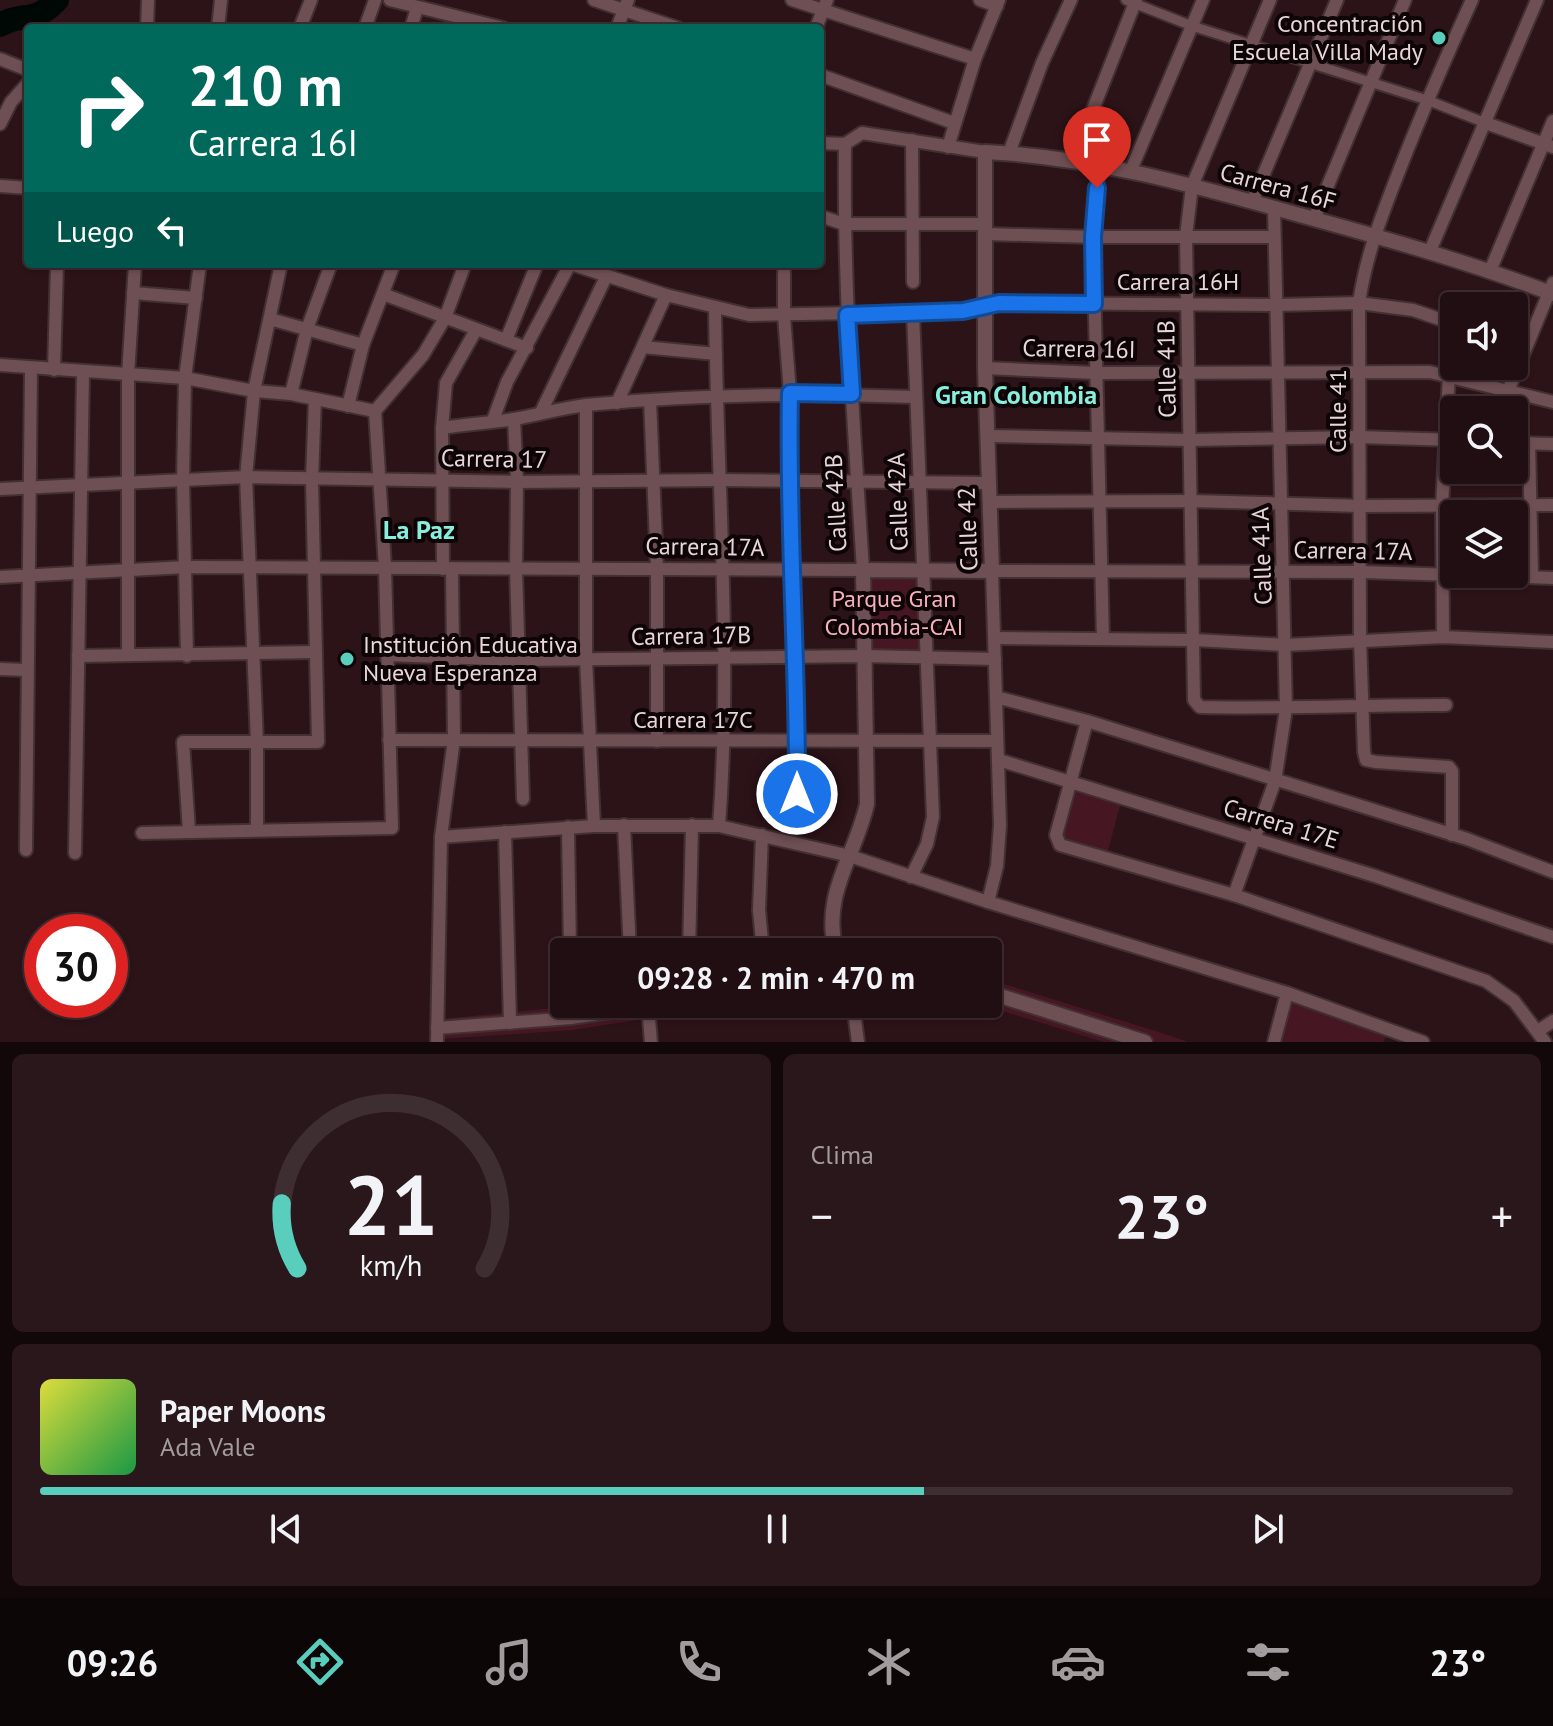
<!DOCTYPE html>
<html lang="es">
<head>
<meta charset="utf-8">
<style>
  body { margin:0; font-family:"PT Sans",sans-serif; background:#29171b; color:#f1f3f6; height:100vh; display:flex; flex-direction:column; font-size:30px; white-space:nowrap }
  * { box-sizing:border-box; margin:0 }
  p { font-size:26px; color:#a29c9f }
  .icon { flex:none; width:44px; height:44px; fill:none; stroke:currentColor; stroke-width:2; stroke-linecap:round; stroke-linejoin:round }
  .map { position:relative; height:1042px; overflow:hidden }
  .drawer { display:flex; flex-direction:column; gap:12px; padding:12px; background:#12080a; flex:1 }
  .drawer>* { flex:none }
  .top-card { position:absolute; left:24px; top:24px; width:800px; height:244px; border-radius:8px; box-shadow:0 2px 6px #0004,0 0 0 2px #3e2e32; background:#00695c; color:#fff; overflow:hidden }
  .controls { position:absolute; left:1440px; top:292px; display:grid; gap:16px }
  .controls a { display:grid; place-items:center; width:88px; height:88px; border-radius:8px; background:#210e12; box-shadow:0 2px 6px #0004,0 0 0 2px #3e2e32; font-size:40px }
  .speed { position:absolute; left:24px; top:914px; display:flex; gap:16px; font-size:40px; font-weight:700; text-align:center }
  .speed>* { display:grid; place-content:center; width:104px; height:104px; border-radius:50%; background:#210e12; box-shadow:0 2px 6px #0004,0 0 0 2px #3e2e32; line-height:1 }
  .speed .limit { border:12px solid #d22; background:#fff; color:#111 }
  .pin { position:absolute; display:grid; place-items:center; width:68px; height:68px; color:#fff; margin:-82px -34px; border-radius:50% 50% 50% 0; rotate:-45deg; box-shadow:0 0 8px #0007 }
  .pin .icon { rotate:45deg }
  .me { position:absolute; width:88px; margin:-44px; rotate:0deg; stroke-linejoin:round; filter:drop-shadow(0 0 6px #0008) }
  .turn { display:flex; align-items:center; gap:28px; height:168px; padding:0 32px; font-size:36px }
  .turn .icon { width:104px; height:104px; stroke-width:2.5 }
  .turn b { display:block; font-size:56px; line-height:68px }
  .then { display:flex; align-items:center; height:76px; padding:0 32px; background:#0003; gap:16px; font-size:30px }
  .big { font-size:60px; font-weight:700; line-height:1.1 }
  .drawer .card { flex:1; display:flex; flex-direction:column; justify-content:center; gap:12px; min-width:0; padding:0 28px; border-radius:12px; background:#29171b }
  .drawer .dial { align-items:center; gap:0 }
  .dial svg { height:208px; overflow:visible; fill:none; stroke:#3e2e32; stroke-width:7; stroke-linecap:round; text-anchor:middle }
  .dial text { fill:#f1f3f6; stroke:none }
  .song { display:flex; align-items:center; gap:24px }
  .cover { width:96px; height:96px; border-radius:12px; background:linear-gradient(135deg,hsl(60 70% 55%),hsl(140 70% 35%)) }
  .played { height:8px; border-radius:4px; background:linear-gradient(90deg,#5acebd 60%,#3e2e32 60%) }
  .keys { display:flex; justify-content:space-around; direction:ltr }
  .heat { display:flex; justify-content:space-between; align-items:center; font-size:44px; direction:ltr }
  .drawer .tiles { flex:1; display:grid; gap:12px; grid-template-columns:1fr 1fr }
  .card:last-child { grid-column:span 2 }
  .trip { position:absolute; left:550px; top:938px; width:452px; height:80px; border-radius:8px; background:#210e12; box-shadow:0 2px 6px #0004,0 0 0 2px #3e2e32; font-weight:700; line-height:80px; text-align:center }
  .dock { display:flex; height:128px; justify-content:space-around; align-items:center; background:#0d0607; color:#a29c9f }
  .dock .icon { width:56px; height:56px }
  .dock .current { color:#5acebd }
  .dock b { font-size:36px; color:#f1f3f6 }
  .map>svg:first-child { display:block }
  .green { fill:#461723 }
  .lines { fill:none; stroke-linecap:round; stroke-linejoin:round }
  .river { stroke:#000806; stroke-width:24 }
  .pedestrian-casing { stroke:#423033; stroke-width:13 }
  .minor-casing { stroke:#423033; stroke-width:16 }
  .tertiary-casing { stroke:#423033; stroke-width:18 }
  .pedestrian { stroke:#6e4f54; stroke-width:9 }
  .minor { stroke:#6e4f54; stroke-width:12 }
  .tertiary { stroke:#6e4f54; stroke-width:14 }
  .route-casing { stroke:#114b97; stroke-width:20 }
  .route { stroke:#1a73e8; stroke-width:14 }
  .poi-dot { fill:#5acebd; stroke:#0d0405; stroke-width:3 }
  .labels { text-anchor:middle; stroke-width:8; stroke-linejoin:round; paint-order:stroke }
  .poi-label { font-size:24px; fill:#e9d6d9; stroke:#0d0405; text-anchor:end }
  .street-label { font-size:24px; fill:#e9d6d9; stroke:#0d0405 }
  .park-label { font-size:24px; fill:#f8b0bd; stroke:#0d0405 }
  .neighbourhood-label { font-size:26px; font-weight:bold; fill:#88efde; stroke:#0d0405 }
</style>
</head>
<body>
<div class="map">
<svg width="1553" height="1042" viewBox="0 0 1553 1042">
  <rect width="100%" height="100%" fill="#2c1318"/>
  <g class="green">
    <polygon points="863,570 923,570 926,657 865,656"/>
    <polygon points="1070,781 1122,798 1106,858 1060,845"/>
    <polygon points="988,979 1171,1036 1188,1042 1104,1042 980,1004 988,1004"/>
    <polygon points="1287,993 1390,1029 1383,1042 1274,1042"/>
    <polygon points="595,1004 742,1004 572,1030 441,1039 441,1019"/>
  </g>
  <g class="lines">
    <path class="river" d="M0 25C23 11 34 25 57 0"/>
    <g class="pedestrian-casing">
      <polyline id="pedestrian" points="1126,0 1192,26 1427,100 1483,122"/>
    </g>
    <g class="minor-casing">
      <g id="minor">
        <polyline points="390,0 503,28"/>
        <polyline points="594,0 678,28"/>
        <polyline points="792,0 975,59"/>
        <polyline points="980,0 997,6"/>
        <path d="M1270 0 1192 186 1186 236 1194 700 1200 707C1282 709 1364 705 1446 705"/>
        <polyline points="147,28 148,1"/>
        <polyline points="218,28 221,0"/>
        <polyline points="300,28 311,0"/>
        <polyline points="365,28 375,0"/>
        <polyline points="411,28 417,8"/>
        <polyline points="617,28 628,0"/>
        <polyline points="816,28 827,0"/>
        <polyline points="0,59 28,70"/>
        <polyline points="820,75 954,123"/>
        <polyline points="1483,122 1553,147"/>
        <polyline points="0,124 11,102 28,83"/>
        <polyline points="912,140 913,282"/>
        <polyline points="820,143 845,144 862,133 985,152"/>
        <polyline points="948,147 975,59 999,0"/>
        <polyline points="1009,153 1042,63 1071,0"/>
        <polyline points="1073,160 1136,0"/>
        <polyline points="1099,164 1093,237 1103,639"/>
        <polyline points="1131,170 1203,0"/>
        <polyline points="0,186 28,188"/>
        <polyline points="1252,202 1337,0"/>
        <polyline points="820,216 844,224 986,224"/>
        <polyline points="1314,219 1405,0"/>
        <polyline points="986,234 1093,237 1273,237"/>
        <polyline points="1430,251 1537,0"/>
        <polyline points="571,264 666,295 749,315 963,311 999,303 1276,305 1359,303 1413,310 1454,324"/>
        <polyline points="784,264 784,316 790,393 788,481 795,657 797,794"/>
        <polyline points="1490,271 1553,121"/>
        <polyline points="133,293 196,298"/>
        <polyline points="383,294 527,348"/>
        <path d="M715 309C717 481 732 654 719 826"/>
        <polyline points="270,319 363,345"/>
        <polyline points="506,340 537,264"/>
        <polyline points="643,347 716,354"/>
        <polyline points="0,365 185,378 254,391 291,394 375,411"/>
        <polyline points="985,368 1096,373 1430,372 1553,402"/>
        <polyline points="54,370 57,264"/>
        <polyline points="1508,391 1553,283"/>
        <polyline points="291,394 307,329 331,264"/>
        <polyline points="650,400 657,568 657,741"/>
        <polyline points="617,403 666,295"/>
        <polyline points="586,405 586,659 594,826"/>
        <polyline points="348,406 363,345 394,264"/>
        <polyline points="541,412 606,277"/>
        <polyline points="514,419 517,482 516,569 523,799"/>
        <polyline points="493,420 507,382 570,264"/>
        <path d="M442 428C466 424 490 423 514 419 538 415 561 408 586 405 696 394 806 393 916 397"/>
        <polyline points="987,436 1190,440 1359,437 1454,440"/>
        <polyline points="1514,443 1553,444"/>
        <polyline points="1529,443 1532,577"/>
        <polyline points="0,489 246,477 517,482 720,480 988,483"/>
        <polyline points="989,502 1192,501 1361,506 1553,505"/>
        <polyline points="443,569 442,428 446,383 476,330"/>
        <path d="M0 577 186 567 863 570C854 428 843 287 845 144"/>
        <polyline points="1443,637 1442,506 1449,375"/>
        <polyline points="995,638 1195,640 1286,645 1443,637 1553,642"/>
        <polyline points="128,655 128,375 135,264"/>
        <polyline points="387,655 519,660 865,656 995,659"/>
        <polyline points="78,656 316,652"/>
        <polyline points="187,656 183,480 185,378 200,264"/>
        <polyline points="0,669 26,670"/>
        <polyline points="996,697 1087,721 1467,839 1553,872"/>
        <polyline points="1087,721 1056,835 1060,845 1234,895 1486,981 1514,1001 1545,1042"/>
        <polyline points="389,740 997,741"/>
        <polyline points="999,760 1375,876 1553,937"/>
        <polyline points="624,825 630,952"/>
        <polyline points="568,827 570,952"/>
        <polyline points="257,829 257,742 246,477 254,391 281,264"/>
        <polyline points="189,831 183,742 318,742 312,480 315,399"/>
        <polyline points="505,832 510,1023"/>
        <polyline points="142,833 392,828 385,567 375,411 423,355 445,318 465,264"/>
        <polyline points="762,835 759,910 763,952"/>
        <path d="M1452 835V771L1449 767 1376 762 1366 760 1364 752 1360 639 1359 303C1366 254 1383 212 1401 166 1423 110 1447 55 1472 0"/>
        <polyline points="441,837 594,826 719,826 850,856 988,902 1287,993 1423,1042"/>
        <polyline points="26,850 31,368"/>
        <polyline points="75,853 83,372"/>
        <polyline points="911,877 927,844 933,817 913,313"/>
        <polyline points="1234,895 1275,781 1286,709 1274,208"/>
        <polyline points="988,902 997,866 1000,825 992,571 1362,572 1553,578"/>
        <polyline points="689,952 692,825"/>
        <polyline points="853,1004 858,1042"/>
        <polyline points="648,1007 651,1042"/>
        <polyline points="437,1028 571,1018 668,1004"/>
        <polyline points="1538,1031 1553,1021"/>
        <polyline points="437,1042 441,837 454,739 452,570"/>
        <polyline points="1274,1042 1287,993"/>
      </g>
    </g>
    <g class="tertiary-casing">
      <g id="tertiary">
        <path d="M836 952C821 894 855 857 867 804L863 570 992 571 985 368V152C1092 157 1193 185 1296 214 1383 238 1469 262 1553 294"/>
        <polyline points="988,992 1145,1042"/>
      </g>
    </g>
    <use href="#pedestrian" class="pedestrian"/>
    <use href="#minor" class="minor"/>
    <use href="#tertiary" class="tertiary"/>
  </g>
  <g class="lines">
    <g class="route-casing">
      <path id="route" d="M797 794C798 660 787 527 790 393L852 394 847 315 963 311 999 303 1094 304 1093 237 1097 188"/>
    </g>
    <use href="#route" class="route"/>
  </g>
  <g class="poi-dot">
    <circle cx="1439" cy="38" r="8"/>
    <circle cx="347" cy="659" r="8"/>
  </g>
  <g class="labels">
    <g class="poi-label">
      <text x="1423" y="32">Concentración<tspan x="1423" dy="28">Escuela Villa Mady</tspan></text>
      <text x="363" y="653" text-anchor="start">Institución Educativa<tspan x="363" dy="28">Nueva Esperanza</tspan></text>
    </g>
    <g class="street-label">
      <text transform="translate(1278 187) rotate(15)" y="8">Carrera 16F</text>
      <text x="1178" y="290">Carrera 16H</text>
      <text transform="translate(1079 349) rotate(1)" y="8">Carrera 16I</text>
      <text transform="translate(1167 369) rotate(-91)" y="8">Calle 41B</text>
      <text transform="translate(1338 411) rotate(-90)" y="8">Calle 41</text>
      <text transform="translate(494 459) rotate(1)" y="8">Carrera 17</text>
      <text transform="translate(898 502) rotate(-92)" y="8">Calle 42A</text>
      <text transform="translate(836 503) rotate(-93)" y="8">Calle 42B</text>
      <text transform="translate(968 529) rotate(-92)" y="8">Calle 42</text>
      <text transform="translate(705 547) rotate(1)" y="8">Carrera 17A</text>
      <text transform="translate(1353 551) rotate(1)" y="8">Carrera 17A</text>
      <text transform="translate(1262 556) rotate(-92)" y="8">Calle 41A</text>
      <text transform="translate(691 636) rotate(-1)" y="8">Carrera 17B</text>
      <text x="693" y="728">Carrera 17C</text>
      <text transform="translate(1281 824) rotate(17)" y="8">Carrera 17E</text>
    </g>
    <g class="park-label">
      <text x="894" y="607">Parque Gran<tspan x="894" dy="28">Colombia-CAI</tspan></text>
    </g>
    <g class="neighbourhood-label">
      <text x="1016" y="404">Gran Colombia</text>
      <text x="419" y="539">La Paz</text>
    </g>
  </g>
</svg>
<div class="controls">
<a><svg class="icon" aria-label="sound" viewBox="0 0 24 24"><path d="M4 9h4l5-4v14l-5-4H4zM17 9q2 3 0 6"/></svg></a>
<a><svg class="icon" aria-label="search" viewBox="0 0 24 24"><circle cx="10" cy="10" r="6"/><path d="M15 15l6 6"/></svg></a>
<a><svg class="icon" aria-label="layers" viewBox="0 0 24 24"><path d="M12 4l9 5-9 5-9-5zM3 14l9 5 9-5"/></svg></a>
</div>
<div class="speed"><div class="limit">30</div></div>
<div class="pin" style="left:1097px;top:188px;background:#d93025"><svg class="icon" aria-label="arrive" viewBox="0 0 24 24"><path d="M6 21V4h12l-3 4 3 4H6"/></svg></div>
<svg class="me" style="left:797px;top:794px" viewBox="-20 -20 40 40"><circle r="17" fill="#1a73e8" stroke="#fff" stroke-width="3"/><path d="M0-11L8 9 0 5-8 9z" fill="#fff"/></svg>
<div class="trip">09:28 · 2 min · 470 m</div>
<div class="top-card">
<div class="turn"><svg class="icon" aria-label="right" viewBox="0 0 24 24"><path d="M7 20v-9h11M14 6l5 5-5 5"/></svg><div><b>210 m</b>Carrera 16I</div></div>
<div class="then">Luego<svg class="icon" aria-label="left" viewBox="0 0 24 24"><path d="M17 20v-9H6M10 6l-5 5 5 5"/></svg></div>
</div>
</div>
<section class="drawer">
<div class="tiles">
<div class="card dial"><svg viewBox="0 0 100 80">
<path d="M14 69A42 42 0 1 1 86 69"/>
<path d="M14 69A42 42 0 0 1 8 44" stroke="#5acebd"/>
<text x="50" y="56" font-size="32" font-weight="700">21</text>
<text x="50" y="72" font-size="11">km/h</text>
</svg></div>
<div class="card"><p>Clima</p>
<div class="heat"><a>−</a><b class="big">23°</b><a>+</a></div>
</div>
<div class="card">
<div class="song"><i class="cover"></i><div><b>Paper Moons</b><p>Ada Vale</p></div></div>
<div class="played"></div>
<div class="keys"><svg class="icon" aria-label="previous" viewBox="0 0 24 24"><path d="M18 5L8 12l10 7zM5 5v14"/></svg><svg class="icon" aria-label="pause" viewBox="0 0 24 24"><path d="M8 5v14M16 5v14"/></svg><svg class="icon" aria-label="next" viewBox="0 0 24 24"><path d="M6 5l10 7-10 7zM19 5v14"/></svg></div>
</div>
</div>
</section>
<nav class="dock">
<b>09:26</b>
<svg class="icon current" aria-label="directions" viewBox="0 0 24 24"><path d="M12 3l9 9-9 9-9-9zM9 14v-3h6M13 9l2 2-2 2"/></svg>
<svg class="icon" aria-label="music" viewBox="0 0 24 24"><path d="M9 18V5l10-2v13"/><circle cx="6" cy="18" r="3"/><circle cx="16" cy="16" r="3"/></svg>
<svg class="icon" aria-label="phone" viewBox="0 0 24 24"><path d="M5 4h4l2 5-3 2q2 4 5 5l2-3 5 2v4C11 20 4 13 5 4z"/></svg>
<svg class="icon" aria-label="climate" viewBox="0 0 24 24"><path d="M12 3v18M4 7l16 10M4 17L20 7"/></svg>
<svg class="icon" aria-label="car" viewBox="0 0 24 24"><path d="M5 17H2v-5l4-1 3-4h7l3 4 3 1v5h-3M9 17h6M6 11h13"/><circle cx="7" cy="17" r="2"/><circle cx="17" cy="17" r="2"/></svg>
<svg class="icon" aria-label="filters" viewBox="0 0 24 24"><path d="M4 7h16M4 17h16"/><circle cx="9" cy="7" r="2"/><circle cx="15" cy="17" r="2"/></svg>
<b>23°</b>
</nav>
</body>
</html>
